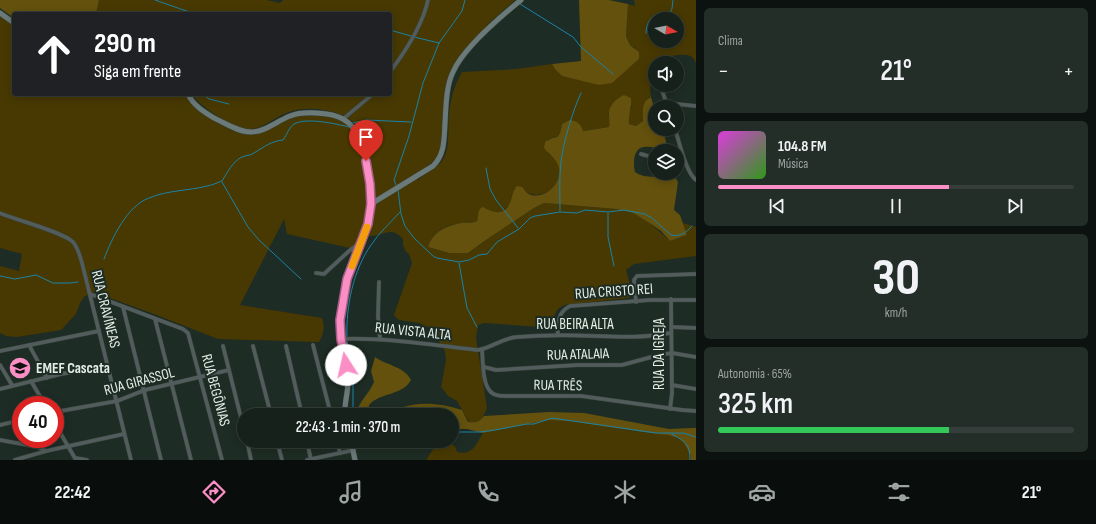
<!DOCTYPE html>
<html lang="pt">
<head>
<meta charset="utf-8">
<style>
  body { margin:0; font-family:"Sofia Sans Condensed",sans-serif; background:#232e28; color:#f1f3f6; height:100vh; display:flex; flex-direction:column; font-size:15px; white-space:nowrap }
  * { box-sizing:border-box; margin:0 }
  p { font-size:13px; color:#9ea3a3 }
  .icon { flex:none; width:22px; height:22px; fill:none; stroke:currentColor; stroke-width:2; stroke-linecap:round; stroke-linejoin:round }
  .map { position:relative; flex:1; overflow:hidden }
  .details { display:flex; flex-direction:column; gap:8px; padding:8px; background:#0c120f; width:400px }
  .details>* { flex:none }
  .top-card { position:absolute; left:12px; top:12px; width:380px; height:84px; border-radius:4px; box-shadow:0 2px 10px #0003,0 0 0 1px #353e3a; background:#202124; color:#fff; overflow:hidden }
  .needle { width:26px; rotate:99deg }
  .controls { position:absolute; left:648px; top:12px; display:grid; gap:8px }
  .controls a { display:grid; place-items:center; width:36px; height:36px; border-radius:50%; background:#16211b; box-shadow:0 2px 10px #0003,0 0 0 1px #353e3a; font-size:20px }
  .speed { position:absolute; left:12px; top:396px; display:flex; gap:8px; font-size:20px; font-weight:700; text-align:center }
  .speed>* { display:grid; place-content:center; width:52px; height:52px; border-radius:50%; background:#16211b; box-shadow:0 2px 10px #0003,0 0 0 1px #353e3a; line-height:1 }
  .speed .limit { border:6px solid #d22; background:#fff; color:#111 }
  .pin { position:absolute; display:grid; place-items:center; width:34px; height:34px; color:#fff; margin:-41px -17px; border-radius:50% 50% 50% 0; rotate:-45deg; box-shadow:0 0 4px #0007 }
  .pin .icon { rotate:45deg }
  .me { position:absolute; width:44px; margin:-22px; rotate:350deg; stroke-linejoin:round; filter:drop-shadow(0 0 3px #0008) }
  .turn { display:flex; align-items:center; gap:14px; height:84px; padding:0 16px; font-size:18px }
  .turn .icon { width:52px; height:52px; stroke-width:2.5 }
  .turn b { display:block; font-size:28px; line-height:34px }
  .big { font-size:30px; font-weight:600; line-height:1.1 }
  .details .widget { flex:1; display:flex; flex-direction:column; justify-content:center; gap:6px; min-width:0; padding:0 14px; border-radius:6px; background:#232e28 }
  .details .dial { align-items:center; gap:0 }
  .dial b { font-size:52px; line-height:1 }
  .song { display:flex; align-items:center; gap:12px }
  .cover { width:48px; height:48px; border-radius:6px; background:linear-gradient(135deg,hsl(300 70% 55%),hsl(110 70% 35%)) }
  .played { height:4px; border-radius:2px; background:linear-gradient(90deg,#fb8fc5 65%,#353e3a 65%) }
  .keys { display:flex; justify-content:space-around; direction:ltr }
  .heat { display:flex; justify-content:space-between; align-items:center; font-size:22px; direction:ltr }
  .charge { height:6px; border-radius:3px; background:linear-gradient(90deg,#34c759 65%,#353e3a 0) }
  .trip { position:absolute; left:237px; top:408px; width:222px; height:40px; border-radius:20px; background:#16211b; box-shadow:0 2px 10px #0003,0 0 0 1px #353e3a; font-weight:600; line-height:40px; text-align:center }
  .tab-bar { display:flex; height:64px; justify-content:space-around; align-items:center; background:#090d0b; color:#9ea3a3 }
  .tab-bar .icon { width:28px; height:28px }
  .tab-bar .selected { color:#fb8fc5 }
  .tab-bar b { font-size:18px; color:#f1f3f6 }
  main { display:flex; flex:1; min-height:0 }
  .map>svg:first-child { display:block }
  .green { fill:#483902; fill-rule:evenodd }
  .forest { fill:#63510d }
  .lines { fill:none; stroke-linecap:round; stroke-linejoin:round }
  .stream { stroke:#1a83a9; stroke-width:1 }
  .street-casing { stroke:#39473f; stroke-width:4.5 }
  .secondary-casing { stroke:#39473f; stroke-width:6 }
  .street { stroke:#535c5c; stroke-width:3.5 }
  .secondary { stroke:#6b7979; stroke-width:5 }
  .route-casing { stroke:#a35d80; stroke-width:10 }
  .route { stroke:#fb8fc5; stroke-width:7 }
  .slow { stroke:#f59e0b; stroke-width:7 }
  .labels { text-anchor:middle; stroke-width:4; stroke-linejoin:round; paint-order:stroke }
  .street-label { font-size:15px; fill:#e4eee8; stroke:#1d2c24 }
  .poi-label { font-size:15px; font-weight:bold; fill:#e4eee8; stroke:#1d2c24; text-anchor:start }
</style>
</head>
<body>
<main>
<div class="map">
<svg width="696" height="460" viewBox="0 0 696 460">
  <rect width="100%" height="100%" fill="#1d2c24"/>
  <g class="green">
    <path d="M99 0H267L280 3 283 0H515L488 24 469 48 456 63 445 98 440 152 435 160 417 174 418 180C425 173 436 169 442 161 451 148 447 131 449 116 450 100 454 86 462 72L517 69 552 64 555 69 562 76 575 79 630 67 639 59 635 48 630 45 626 35 628 4 635 6 634 0H696V64C695 62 695 60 693 58 688 51 660 57 655 63 651 68 649 91 651 97L648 98 643 113V121L636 126 629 124 628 115 632 106 608 113 611 121 609 127 582 131 562 124C560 136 560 137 548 139V153C551 156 555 159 557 162 562 170 559 183 553 189 546 195 529 198 524 189 520 193 505 210 502 212 498 213 494 211 490 212 486 213 482 216 478 218L477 221C472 224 470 222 465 223 448 224 433 230 428 247L449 253H468L483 242 534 208 544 203 616 209 633 213 651 224 670 241 687 235 683 223 696 227V256L634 264 626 270 632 292 629 298 564 305 558 309 550 323 541 327 484 323 478 325 476 338 487 408C483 418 480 424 469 422L457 401 448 396 441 387 446 360 445 351 439 341 430 328 419 323 399 320 394 315 412 263 409 254 406 252 403 245V239C391 225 384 236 369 236 379 212 375 185 370 161 363 130 356 115 323 110 312 108 300 108 289 112 276 116 265 128 251 129 235 130 200 107 192 94H390V14H96ZM655 19H677V41H655Z"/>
    <path d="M0 15 14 26V94H185C189 100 193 106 198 110 210 120 238 136 253 135 267 133 278 121 291 117 300 114 312 114 321 116 329 117 338 117 344 122 361 134 368 175 369 194 370 208 368 226 362 239 360 243 354 246 350 248L287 234 284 219 240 305 322 318C325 327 324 333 319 342L218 339 154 314 93 292 84 297 80 303 76 314 61 330 17 337 6 336 0 333V266L19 271 22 254 0 248Z"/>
    <path d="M549 420C580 419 610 428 640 432 653 434 669 432 680 439 686 443 690 452 691 460H426C431 452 438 440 449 443 454 444 456 447 457 452 473 456 476 444 483 433Z"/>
  </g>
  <g class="forest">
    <polygon points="0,0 99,0 96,14 14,14 14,18 0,8"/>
    <polygon points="579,0 609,0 628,4 626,36 630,45 639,52 639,59 612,83 599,85 562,76 555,69 552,64 581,61"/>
    <path d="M624 95 631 98C632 108 628 115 629 124L636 126 643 121C643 111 641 102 651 97L655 111V129H663L666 142 664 148C657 149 651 146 644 147 633 148 633 164 635 172 646 180 661 175 675 177L678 182 674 210 680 215 687 235 670 241 661 231 651 224 633 213 616 209 544 203 534 208 483 242 468 253H449L428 247C433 231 446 226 461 223 467 222 471 224 477 221 479 216 477 208 483 207 495 214 506 216 511 200 513 195 513 190 517 186L522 187C525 190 526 193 531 195 548 199 564 181 558 165 556 159 548 153 544 148L545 142C556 134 559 143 562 124L570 120C577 121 581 124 583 131L609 127C610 122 609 120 609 115 608 106 616 99 624 95Z"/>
    <path d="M375 357C386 365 405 367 411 380 402 396 381 392 369 405V410L371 412C385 413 398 408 412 405 428 402 447 405 462 410L468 422C476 423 479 422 484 416L549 412 584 413 669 429 692 428H696V460H691V456L684 443 679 438 668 435 642 432 570 421 549 420 483 433 467 429H452V415H356C358 402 369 394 374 382L371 371Z"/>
  </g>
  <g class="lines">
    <g class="stream">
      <polyline points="155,0 195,14"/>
      <polyline points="520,4 573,37 581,47 613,74"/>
      <polyline points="390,30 411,36"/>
      <path d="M646 33C646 23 652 13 663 13 666 13 668 14 670 12 673 10 672 4 673 0"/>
      <polyline points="414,37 439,43"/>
      <polyline points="203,94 209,99 229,104"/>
      <polyline points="353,123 366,120 411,122"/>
      <polyline points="486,168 490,189 496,200 518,228"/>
      <polyline points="222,182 248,227 259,240 301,279"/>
      <polyline points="396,185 394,180 409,136 423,83 439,43 462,11 465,0"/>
      <path d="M398 190 401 214 405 226 414 238 433 256 437 258 459 262 469 260 479 255 487 254 497 242 519 229 530 218 535 216 560 212 577 213 585 210 608 212 624 210 645 214 652 218 671 235C680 237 686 233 692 226"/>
      <path d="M560 211C560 195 559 178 561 162 563 143 573 110 581 93"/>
      <polyline points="608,213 608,237 614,266"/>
      <path d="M104 259C112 238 127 206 149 198 168 190 188 191 207 186 212 185 217 183 222 181 227 173 233 161 242 157 246 155 250 156 254 153 264 147 271 141 283 140 287 135 289 127 294 124 306 117 337 124 349 127"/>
      <polyline points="459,263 467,308 477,327"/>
      <polyline points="0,276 15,279 36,275 53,283 70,283 78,282"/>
      <path d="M347 337C346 306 353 271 371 245 379 233 390 223 400 212"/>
      <polyline points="347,341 353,369 353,415"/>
      <polyline points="452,432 480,432 495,430 527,424 534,424 552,418 656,433 683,433 696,437"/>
      <path d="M672 434C685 442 690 443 690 460"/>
    </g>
    <g class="street-casing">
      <g id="street">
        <path d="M390 72C405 52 423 24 428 0"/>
        <polyline points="660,85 668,107"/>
        <polyline points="667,103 696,106"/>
        <polyline points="343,119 373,94"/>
        <path d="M675 129C679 141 686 173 696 180"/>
        <polyline points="641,154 655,158"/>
        <polyline points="677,163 686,164"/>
        <path d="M0 213C16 220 63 232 73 242 78 248 80 256 82 263L131 460"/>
        <polyline points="316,273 324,274 349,251 361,242"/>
        <polyline points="379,282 378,316 380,339"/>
        <polyline points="90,294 183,329 188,333 222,460"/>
        <polyline points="636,302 634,280 637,276 696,274"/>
        <polyline points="123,307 161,460"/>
        <polyline points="155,319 191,460"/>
        <polyline points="672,327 696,328"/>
        <path d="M558 335C557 323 558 312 570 306L650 300H696"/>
        <path d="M341 339C386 337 432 345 477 350 490 349 502 338 517 337 543 335 569 335 594 336 620 337 645 338 670 333"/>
        <polyline points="29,345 47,378"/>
        <polyline points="313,345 331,415"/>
        <polyline points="223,346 244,430"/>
        <polyline points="253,346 271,415"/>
        <polyline points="286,346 302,415"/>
        <path d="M482 349C483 361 482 386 492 393 496 396 501 396 505 396H581L682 410 696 411"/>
        <polyline points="0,351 99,331"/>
        <polyline points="0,365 12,385"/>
        <polyline points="484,367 496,370 578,365 622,365 659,355 672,353 696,357"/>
        <polyline points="31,381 45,405"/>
        <polyline points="672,385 696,389"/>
        <polyline points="0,389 61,374 108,366"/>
        <polyline points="670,409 672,393 671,299"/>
        <polyline points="55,412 117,401 145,390 229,370"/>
        <polyline points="55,424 76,460"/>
        <polyline points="0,425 21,420"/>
        <polyline points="0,440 38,447 46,451"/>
        <polyline points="247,441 251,460"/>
        <polyline points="277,441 282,460"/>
        <polyline points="307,441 311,460"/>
        <polyline points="337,441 340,453"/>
        <polyline points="75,458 87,460"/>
        <polyline points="15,460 46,451 124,434"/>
        <polyline points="307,460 354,450"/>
      </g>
    </g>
    <g class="secondary-casing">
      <g id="secondary">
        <polyline points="0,13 14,23"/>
        <path d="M188 94C193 105 204 112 214 118 225 123 238 132 251 132 265 132 277 121 290 116 302 111 331 112 343 119 348 122 353 127 356 132 362 141 364 153 367 163 371 183 373 203 368 223 365 238 357 252 352 266 346 281 343 297 341 313 338 337 347 358 348 382 348 393 344 404 345 415"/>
        <path d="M371 204 433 166C445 154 444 139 445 123 446 107 446 86 453 72 464 47 500 17 521 0"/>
        <polyline points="351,441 355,460"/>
      </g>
    </g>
    <use href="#street" class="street"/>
    <use href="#secondary" class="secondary"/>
  </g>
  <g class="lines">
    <g class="route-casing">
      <polyline id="route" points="346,365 341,339 340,320 347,279 368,224 371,204 370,184 366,161"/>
    </g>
    <use href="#route" class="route"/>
    <polyline class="slow" points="352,266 367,227"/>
  </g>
  <defs>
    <g id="school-disc" transform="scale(1.15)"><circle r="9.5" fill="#fb8fc5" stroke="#1d2c24"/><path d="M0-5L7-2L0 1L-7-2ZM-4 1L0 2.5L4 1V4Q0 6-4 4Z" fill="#111"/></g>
  </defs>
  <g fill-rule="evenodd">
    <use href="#school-disc" x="20" y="368"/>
  </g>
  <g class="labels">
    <g class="street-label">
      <text transform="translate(614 291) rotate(-4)" y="5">RUA CRISTO REI</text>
      <text transform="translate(106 309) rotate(76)" y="5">RUA CRAVÍNEAS</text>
      <text x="575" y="329">RUA BEIRA ALTA</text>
      <text transform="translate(413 331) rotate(6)" y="5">RUA VISTA ALTA</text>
      <text transform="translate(578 354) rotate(-2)" y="5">RUA ATALAIA</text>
      <text transform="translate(659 354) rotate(-90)" y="5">RUA DA IGREJA</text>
      <text transform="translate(139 381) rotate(-15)" y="5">RUA GIRASSOL</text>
      <text transform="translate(558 385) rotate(1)" y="5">RUA TRÊS</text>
      <text transform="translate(216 390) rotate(75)" y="5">RUA BEGÔNIAS</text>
    </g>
    <g class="poi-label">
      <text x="36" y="373">EMEF Cascata</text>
    </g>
  </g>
</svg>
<div class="controls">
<a><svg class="needle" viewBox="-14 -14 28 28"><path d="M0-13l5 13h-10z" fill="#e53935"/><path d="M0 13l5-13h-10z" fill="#9ea3a3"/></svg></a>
<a><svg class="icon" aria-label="sound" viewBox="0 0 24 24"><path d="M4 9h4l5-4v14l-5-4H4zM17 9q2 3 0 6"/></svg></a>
<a><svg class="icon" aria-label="search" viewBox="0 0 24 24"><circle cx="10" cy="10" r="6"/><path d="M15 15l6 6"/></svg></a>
<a><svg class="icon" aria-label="layers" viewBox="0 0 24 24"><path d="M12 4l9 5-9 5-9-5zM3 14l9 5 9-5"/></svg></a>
</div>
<div class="speed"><div class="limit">40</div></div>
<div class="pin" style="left:366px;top:161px;background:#d93025"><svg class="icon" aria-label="arrive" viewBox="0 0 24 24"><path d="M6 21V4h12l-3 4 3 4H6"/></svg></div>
<svg class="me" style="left:346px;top:365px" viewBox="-20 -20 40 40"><circle r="19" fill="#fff"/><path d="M0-13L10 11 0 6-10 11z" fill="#fb8fc5"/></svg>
<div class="trip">22:43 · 1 min · 370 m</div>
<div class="top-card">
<div class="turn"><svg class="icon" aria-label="ahead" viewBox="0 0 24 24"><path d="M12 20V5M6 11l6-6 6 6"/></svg><div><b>290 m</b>Siga em frente</div></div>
</div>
</div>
<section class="details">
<div class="widget"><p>Clima</p>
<div class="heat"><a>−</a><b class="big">21°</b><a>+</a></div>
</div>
<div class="widget">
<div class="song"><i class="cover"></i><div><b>104.8 FM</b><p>Música</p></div></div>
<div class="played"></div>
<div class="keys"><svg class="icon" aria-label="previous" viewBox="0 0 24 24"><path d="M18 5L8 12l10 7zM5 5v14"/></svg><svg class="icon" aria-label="pause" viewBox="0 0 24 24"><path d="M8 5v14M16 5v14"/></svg><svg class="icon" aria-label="next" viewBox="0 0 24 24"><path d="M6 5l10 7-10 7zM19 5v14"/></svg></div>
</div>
<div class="widget dial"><b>30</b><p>km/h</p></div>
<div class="widget"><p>Autonomia · 65%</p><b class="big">325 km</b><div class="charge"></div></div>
</section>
</main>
<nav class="tab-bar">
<b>22:42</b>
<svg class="icon selected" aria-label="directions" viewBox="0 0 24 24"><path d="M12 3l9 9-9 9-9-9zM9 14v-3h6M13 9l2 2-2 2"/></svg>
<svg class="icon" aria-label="music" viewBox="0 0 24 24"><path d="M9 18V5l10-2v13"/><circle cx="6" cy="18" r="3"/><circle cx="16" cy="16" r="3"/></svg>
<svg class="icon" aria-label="phone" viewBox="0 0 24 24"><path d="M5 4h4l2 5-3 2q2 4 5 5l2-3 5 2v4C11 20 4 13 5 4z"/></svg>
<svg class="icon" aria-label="climate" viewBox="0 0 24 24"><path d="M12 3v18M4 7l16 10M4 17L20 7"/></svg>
<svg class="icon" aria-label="car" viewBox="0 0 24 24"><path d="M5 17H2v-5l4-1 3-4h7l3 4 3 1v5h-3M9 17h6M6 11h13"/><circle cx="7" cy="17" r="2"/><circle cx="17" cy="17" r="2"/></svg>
<svg class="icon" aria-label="filters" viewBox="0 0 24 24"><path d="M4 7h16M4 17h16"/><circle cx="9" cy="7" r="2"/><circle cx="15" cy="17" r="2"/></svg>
<b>21°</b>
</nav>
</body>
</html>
